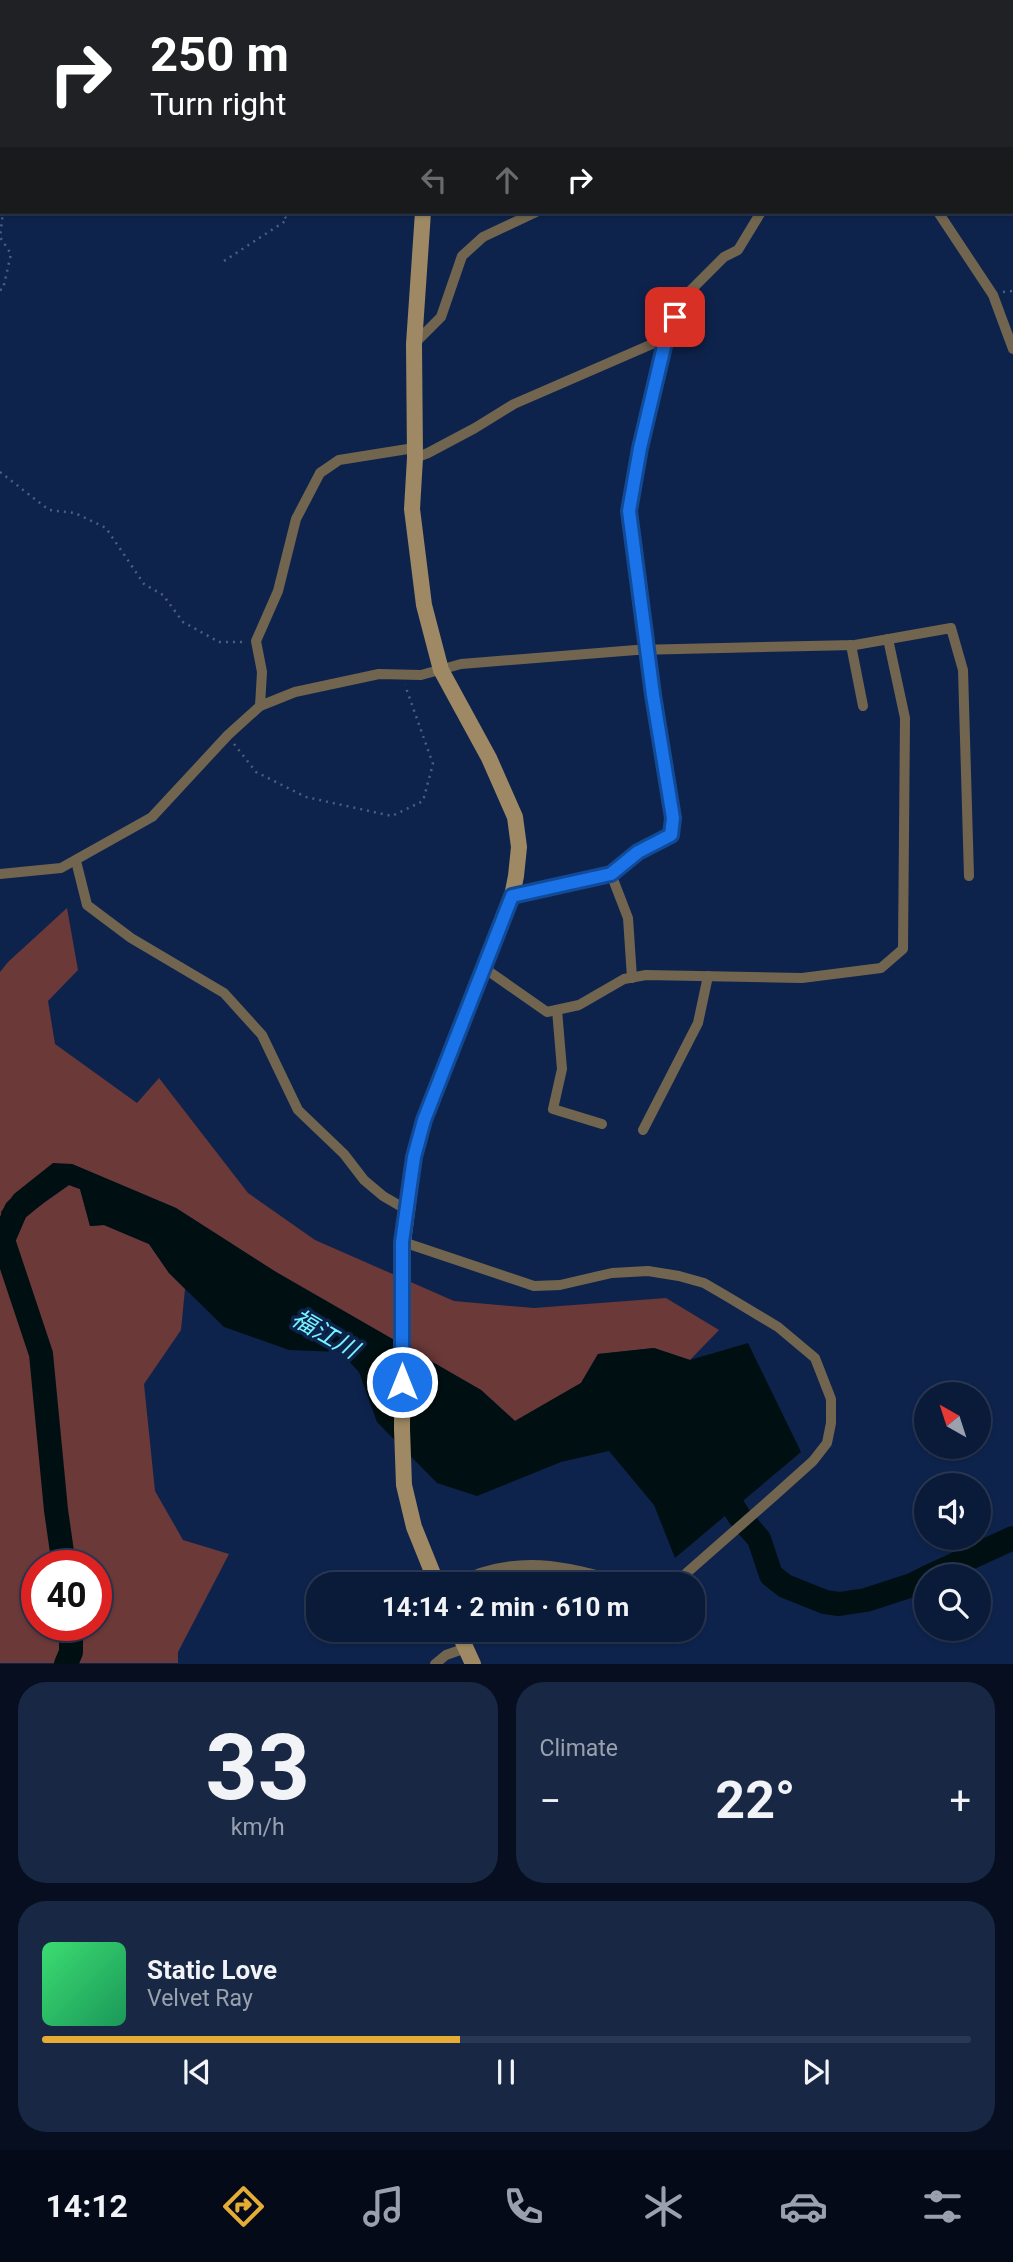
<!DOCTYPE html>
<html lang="en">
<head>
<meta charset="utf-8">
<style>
  body { margin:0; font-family:Roboto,"Noto Sans JP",sans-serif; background:#182744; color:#f1f3f6; height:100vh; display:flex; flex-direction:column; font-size:26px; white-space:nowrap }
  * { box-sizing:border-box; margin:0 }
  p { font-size:23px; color:#99a1ae }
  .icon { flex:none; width:38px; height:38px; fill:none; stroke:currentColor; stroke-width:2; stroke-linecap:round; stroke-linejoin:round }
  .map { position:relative; height:1664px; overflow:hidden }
  .details { display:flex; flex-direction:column; gap:18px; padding:18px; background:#060e1f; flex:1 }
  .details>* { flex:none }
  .guide { position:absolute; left:0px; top:0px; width:1013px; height:214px; box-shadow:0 2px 5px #0004,0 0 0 2px #2a3853; background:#202124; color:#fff; overflow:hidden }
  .needle { width:46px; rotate:321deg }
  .tools { position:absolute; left:914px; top:1382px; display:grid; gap:14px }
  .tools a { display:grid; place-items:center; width:77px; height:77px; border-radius:50%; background:#0a1a39; box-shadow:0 2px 5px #0004,0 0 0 2px #2a3853; font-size:35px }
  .speed { position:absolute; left:21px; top:1550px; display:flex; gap:14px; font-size:35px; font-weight:700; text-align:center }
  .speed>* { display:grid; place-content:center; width:91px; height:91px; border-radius:50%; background:#0a1a39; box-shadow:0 2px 5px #0004,0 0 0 2px #2a3853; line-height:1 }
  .speed .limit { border:10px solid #d22; background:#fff; color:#111 }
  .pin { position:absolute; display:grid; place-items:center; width:60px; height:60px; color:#fff; margin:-30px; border-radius:14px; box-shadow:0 4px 10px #0006 }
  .me { position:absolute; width:77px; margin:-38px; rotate:0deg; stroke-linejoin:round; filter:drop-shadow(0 0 5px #0008) }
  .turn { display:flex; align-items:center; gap:24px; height:147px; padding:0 35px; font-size:32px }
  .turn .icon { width:91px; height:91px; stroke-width:2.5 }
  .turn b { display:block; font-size:49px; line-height:60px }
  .lanes { display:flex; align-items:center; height:66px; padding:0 35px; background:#0003; justify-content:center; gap:35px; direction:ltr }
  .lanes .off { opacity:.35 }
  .big { font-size:52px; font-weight:700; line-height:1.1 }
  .details .card { flex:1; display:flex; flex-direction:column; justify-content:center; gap:10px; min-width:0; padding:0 24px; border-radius:28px; background:#182744 }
  .details .dial { align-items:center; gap:0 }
  .dial b { font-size:91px; line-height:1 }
  .song { display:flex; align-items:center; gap:21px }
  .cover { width:84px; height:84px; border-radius:10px; background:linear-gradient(135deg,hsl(140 70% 55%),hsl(150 70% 35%)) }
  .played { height:7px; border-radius:4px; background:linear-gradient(90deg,#e6ad36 45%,#2a3853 45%) }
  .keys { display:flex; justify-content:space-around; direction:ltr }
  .heat { display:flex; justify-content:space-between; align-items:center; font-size:38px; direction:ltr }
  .details .tiles { flex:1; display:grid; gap:18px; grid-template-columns:1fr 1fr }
  .card:last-child { grid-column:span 2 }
  .trip { position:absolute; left:306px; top:1572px; width:399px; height:70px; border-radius:28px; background:#0a1a39; box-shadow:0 2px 5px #0004,0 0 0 2px #2a3853; font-weight:700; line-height:70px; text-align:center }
  .menu { display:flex; height:112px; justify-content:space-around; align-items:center; background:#040a17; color:#99a1ae }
  .menu .icon { width:49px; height:49px }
  .menu .on { color:#e6ad36 }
  .menu b { font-size:32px; color:#f1f3f6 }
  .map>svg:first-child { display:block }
  .green { fill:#6a3938; fill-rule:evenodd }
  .water { fill:#001012 }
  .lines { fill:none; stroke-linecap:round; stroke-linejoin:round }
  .river { stroke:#001012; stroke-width:24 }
  .path { stroke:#4c5f81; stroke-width:2.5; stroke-dasharray:2 5; stroke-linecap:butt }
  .street { stroke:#72654f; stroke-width:10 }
  .secondary { stroke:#9e8964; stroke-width:16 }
  .route-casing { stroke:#114b97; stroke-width:18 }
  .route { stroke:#1a73e8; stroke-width:12 }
  .labels { text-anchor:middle; stroke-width:7; stroke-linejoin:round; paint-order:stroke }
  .water-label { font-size:24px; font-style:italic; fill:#75f6ff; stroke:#0e234c }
</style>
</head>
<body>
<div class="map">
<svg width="1013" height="1664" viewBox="0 0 1013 1664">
  <rect width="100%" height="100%" fill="#0e234c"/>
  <path class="green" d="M67 908 78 970 48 1001 55 1044 137 1103 159 1078 248 1193 315 1240 454 1301 534 1308 666 1298 719 1330 690 1360 654 1348 598 1354 581 1383 515 1421 481 1390 276 1272 176 1208 72 1164 35 1209 69 1185 80 1189 90 1226 104 1225 149 1244 169 1273 185 1289 181 1330 144 1384 155 1491 183 1540 229 1554 178 1652V1663H0V972L8 962ZM37 1566H96V1626H37Z"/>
  <polygon class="water" points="53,1163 72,1164 176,1208 276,1272 481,1390 515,1421 581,1383 598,1354 654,1348 690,1360 748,1343 801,1452 675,1558 654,1505 609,1451 561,1462 477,1496 437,1483 377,1422 359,1372 340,1352 289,1350 224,1327 169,1273 149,1244 104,1225 90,1226 80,1189 69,1185 35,1209 4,1223 1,1212 14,1194"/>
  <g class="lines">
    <g class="river">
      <polyline points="33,1196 16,1210 3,1240 41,1354 56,1510 64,1566"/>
      <polyline points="716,1479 739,1516 759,1539 771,1575 785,1586 825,1602 839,1604 866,1600 912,1585 926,1578"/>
      <polyline points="928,1577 1013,1538"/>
      <polyline points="66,1664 71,1652 71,1626"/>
    </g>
    <g class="path">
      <polyline points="181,0 182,2"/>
      <polyline points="224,261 287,220 282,212"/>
      <polyline points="0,290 3,289 11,254 0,237 3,212"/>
      <polyline points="1003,292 1013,291"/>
      <polyline points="0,472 49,510 75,513 106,528 144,584 163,595 183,622 219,642 243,642"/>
      <polyline points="234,744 256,772 306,797 392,816 423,801 433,764 405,685"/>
    </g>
    <g class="street">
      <polyline points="0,2 10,0"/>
      <polyline points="809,2 809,0"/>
      <polyline points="938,212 993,295 1013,349"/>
      <polyline points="414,344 441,317 462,256 483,237 536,212"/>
      <polyline points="415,458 428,453 475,428 514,404 666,338"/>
      <polyline points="851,645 863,706"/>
      <polyline points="260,706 262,672 256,641 278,591 296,519 320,473 339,460 414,448"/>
      <polyline points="76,861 87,905 131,938 224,993 262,1035 298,1110 344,1154 364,1180 383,1196 407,1210"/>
      <polyline points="0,874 61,868 152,817 228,735 260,706 295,692 379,674 421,675 461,664 636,650 855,645 951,628 963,670 969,876"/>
      <polyline points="611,874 628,918 632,978"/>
      <polyline points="512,896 611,874 638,852 671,835 673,818 653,695 629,511 640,448 666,338 686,295 724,257 738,250 761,212"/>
      <polyline points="484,968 547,1012 579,1005 624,979 646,975 802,978 881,968 903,949 905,718 888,639"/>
      <polyline points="557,1010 562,1069 553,1109 602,1124"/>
      <polyline points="643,1130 698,1023 708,976"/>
      <polyline points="403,1242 534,1286 560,1285 612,1273 648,1271 679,1276 704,1283 728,1297 778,1327 815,1358 831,1399 831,1423 827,1443 813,1461 774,1496 674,1584"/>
      <path d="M454 1584C517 1552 565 1566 629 1584"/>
      <polyline points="435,1664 446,1655 466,1648"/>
    </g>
    <g class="secondary">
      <polyline points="375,0 377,2"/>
      <polyline points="423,212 414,344 415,458 412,509 424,605 441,670 489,758 515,817 519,847 516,876 512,896 424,1120 414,1157 403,1242 402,1429 404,1485 414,1527 437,1584"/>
      <polyline points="457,1629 473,1664"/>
    </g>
  </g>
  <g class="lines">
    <g class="route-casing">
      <polyline id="route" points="402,1382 402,1242 414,1157 424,1120 512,896 611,874 638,852 671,835 673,818 653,695 629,511 640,448 666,338 675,317"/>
    </g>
    <use href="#route" class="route"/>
  </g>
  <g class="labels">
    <g class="water-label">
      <text transform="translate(325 1334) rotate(30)" y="8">福江川</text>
    </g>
  </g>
</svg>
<div class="tools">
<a><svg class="needle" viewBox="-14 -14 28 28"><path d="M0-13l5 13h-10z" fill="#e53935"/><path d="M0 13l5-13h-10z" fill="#99a1ae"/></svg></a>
<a><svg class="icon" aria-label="sound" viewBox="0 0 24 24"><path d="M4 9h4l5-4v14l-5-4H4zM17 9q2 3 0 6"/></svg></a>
<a><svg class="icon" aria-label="search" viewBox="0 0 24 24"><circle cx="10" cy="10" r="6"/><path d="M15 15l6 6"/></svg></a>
</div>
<div class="speed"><div class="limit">40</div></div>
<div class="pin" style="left:675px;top:317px;background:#d93025"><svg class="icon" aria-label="arrive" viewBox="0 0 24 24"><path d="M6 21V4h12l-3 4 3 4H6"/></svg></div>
<svg class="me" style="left:402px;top:1382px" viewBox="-20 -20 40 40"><circle r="17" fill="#1a73e8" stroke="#fff" stroke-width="3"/><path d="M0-11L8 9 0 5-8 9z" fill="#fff"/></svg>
<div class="trip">14:14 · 2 min · 610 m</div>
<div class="guide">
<div class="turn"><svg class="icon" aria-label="right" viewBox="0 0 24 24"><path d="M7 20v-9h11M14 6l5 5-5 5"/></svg><div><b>250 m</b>Turn right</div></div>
<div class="lanes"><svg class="icon off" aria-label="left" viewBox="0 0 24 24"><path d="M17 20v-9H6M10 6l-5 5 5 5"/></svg><svg class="icon off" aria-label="ahead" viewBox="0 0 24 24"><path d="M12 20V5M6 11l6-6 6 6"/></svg><svg class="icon" aria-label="right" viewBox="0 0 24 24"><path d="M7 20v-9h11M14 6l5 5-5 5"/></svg></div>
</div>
</div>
<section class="details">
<div class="tiles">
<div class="card dial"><b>33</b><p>km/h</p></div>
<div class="card"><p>Climate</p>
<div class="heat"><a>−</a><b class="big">22°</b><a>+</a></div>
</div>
<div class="card">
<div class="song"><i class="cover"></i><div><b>Static Love</b><p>Velvet Ray</p></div></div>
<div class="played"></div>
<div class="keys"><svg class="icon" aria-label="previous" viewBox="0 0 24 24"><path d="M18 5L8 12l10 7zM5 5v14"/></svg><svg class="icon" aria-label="pause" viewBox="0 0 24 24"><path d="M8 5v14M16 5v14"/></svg><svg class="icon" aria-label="next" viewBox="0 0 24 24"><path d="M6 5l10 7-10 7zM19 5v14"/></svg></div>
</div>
</div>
</section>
<nav class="menu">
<b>14:12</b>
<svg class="icon on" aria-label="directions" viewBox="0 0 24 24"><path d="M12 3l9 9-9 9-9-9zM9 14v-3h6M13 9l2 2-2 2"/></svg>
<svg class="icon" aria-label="music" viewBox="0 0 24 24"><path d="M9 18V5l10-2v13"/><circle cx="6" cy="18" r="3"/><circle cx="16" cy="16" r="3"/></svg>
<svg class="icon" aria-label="phone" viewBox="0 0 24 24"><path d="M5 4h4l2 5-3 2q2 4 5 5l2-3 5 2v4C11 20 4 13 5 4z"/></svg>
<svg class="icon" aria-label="climate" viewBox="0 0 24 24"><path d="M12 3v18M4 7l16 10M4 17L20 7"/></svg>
<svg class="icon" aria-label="car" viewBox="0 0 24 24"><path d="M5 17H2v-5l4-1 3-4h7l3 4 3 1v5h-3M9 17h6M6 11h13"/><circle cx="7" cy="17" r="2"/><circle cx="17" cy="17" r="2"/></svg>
<svg class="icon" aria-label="filters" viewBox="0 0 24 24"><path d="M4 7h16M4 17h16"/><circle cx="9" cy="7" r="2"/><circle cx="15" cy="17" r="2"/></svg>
</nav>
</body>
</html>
